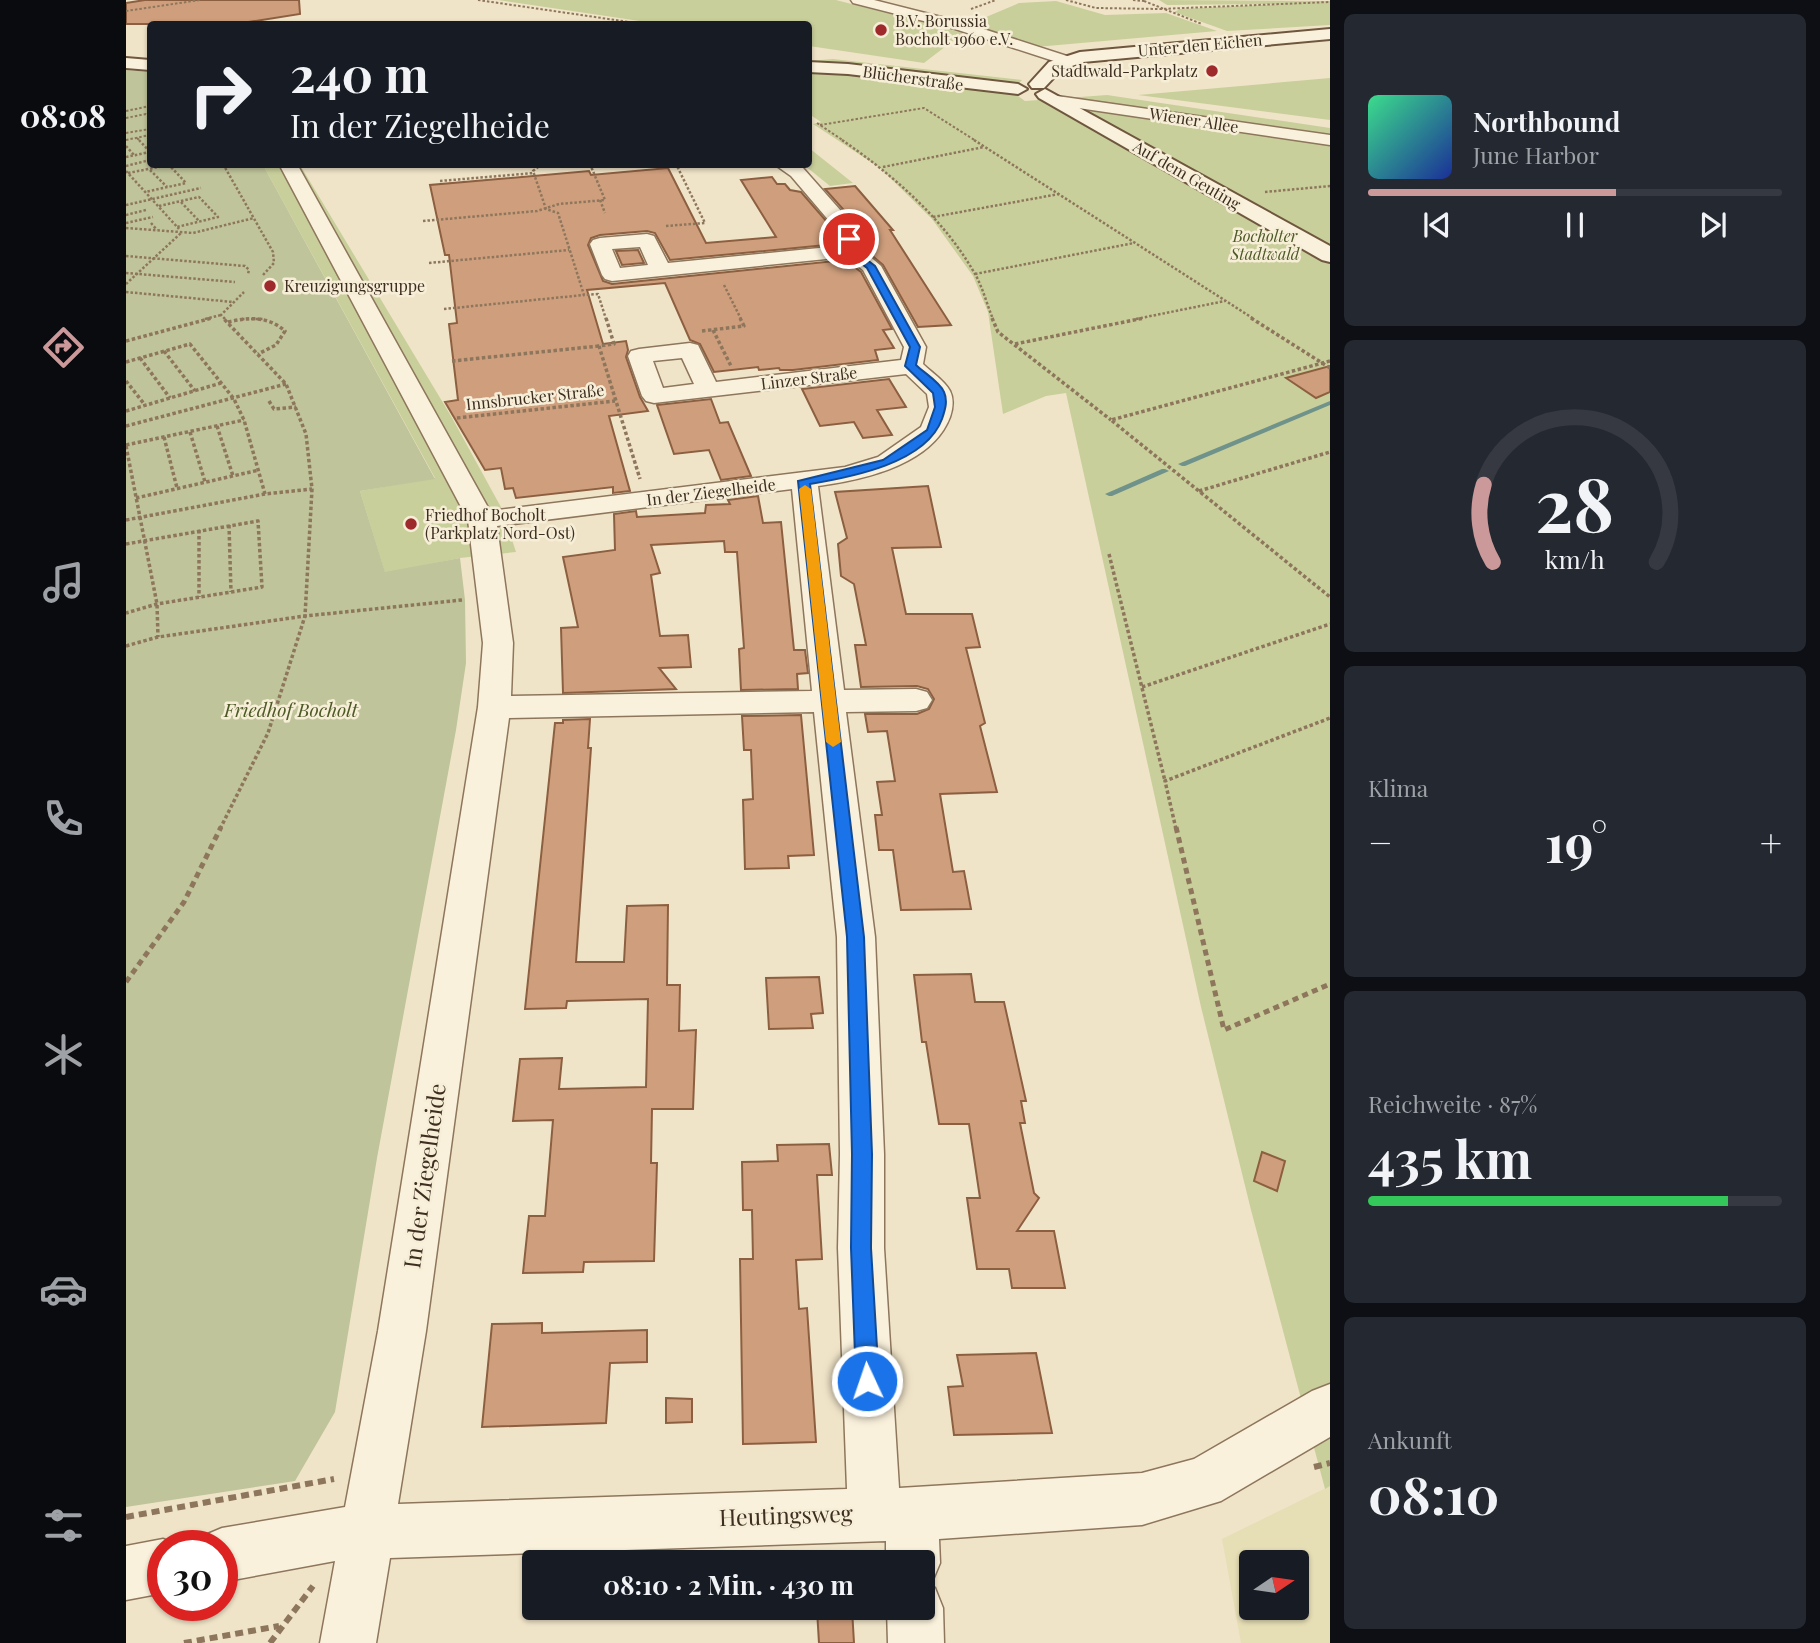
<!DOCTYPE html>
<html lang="de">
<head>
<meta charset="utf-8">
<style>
  body { margin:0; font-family:"Playfair Display",serif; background:#242831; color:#f1f3f6; height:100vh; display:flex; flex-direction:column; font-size:26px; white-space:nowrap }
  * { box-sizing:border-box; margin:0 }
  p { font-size:23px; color:#9ea1a6 }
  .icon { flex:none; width:38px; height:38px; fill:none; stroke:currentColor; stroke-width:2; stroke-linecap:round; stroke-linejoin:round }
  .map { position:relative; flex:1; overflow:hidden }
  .details { display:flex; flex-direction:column; gap:14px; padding:14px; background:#0d0f14; width:490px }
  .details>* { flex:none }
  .guide { position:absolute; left:21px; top:21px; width:665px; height:147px; border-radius:7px; box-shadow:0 2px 5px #0004; background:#171b24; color:#f1f3f6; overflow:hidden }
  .needle { width:46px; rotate:77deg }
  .buttons { position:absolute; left:1113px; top:1550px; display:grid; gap:14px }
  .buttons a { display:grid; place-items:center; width:70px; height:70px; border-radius:7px; background:#171b24; box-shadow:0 2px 5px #0004; font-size:35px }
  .speed { position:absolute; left:21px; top:1530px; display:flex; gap:14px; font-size:35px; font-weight:700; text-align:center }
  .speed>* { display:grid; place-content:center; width:91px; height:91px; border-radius:50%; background:#171b24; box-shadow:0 2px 5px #0004; line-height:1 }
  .speed .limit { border:10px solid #d22; background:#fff; color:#111 }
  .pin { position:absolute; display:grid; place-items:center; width:60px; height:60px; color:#fff; margin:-30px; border:4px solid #fff; border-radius:50%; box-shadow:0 2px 7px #0007 }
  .me { position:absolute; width:77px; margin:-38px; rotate:357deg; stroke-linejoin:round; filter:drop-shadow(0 0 5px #0008) }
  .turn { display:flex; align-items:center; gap:24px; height:147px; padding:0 28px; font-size:32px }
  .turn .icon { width:91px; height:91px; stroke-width:2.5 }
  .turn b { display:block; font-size:49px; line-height:60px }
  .big { font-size:52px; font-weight:700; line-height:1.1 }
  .details .widget { flex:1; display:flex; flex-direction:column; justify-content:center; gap:10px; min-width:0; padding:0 24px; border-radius:10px; background:#242831 }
  .details .dial { align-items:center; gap:0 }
  .dial svg { height:182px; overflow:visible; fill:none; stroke:#363941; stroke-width:7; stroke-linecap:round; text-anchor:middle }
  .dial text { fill:#f1f3f6; stroke:none }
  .song { display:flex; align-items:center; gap:21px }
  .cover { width:84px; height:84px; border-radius:10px; background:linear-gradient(135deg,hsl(150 70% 55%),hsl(230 70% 35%)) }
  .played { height:7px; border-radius:4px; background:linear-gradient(90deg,#cc999b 60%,#363941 60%) }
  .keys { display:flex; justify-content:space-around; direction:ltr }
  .heat { display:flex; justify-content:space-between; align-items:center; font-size:38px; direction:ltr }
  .charge { height:10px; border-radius:5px; background:linear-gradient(90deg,#34c759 87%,#363941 0) }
  .trip { position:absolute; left:396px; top:1550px; width:413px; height:70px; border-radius:7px; background:#171b24; box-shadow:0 2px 5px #0004; font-weight:700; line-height:70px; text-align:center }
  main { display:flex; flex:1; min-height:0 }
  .tab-bar { display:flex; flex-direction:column; width:126px; justify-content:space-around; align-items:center; background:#090b0e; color:#9ea1a6 }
  .tab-bar .icon { width:49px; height:49px }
  .tab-bar .selected { color:#cc999b }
  .tab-bar b { font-size:32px; color:#f1f3f6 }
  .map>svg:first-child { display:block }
  .farmland { fill:#e6deb5; fill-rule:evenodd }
  .green { fill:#c9cf9b }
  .cemetery { fill:#bfc49a }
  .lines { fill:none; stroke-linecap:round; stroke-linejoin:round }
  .stream { fill:#6f938a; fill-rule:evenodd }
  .building { fill:#cf9f7d; stroke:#8d5f41; stroke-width:2 }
  .street-casing { stroke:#8d765c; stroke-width:3 }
  .secondary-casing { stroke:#6f573f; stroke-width:4 }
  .path-far4 { stroke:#8d765c; stroke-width:2; stroke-dasharray:2.5 2; stroke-linecap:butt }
  .path-far3 { stroke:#8d765c; stroke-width:2.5; stroke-dasharray:2.5 2; stroke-linecap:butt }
  .path-far2 { stroke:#8d765c; stroke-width:3.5; stroke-dasharray:3.5 2.5; stroke-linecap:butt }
  .path-far1 { stroke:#8d765c; stroke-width:5; stroke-dasharray:6 4.5; stroke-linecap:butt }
  .path { stroke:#8d765c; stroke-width:6; stroke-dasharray:8 5; stroke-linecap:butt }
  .street { fill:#faf1dc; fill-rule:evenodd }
  .secondary { fill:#faf1dc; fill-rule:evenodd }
  .route { fill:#1a73e8; stroke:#114b97; stroke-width:2 }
  .slow { fill:#f59e0b }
  .poi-dot { fill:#9e2a2b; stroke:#f7eed8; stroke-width:2.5 }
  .labels { text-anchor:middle; stroke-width:5; stroke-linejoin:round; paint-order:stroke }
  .far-poi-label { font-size:16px; fill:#3d2e20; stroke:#f7eed8; text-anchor:start }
  .far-street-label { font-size:16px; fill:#3d2e20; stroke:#f7eed8 }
  .far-park-label { font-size:16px; font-style:italic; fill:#4d5a26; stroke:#f7eed8 }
  .park-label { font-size:19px; font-style:italic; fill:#4d5a26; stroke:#f7eed8 }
  .near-street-label { font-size:23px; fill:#3d2e20; stroke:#f7eed8 }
</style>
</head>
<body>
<main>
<nav class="tab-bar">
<b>08:08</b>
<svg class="icon selected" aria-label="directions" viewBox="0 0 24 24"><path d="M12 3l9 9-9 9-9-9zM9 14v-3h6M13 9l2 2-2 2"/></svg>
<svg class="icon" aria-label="music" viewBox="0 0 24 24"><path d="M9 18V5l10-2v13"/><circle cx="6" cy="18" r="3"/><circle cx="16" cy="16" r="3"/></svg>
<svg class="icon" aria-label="phone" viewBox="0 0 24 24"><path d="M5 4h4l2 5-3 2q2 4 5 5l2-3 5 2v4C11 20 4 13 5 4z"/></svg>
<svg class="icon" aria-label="climate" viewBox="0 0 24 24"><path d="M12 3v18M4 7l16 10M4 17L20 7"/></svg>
<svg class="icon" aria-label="car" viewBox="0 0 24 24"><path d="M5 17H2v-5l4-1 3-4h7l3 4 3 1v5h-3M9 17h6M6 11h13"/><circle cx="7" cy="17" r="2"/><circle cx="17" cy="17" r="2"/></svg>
<svg class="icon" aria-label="filters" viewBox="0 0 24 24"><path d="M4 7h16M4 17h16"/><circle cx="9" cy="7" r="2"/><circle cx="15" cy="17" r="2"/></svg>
</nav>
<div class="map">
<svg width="1204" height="1643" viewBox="0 0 1204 1643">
  <rect width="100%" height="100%" fill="#f0e4c8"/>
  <path class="farmland" d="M1204 1486V1643H1115L1096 1539ZM1125 1563H1171V1608H1125Z"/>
  <g class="green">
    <polygon points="372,0 710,0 837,33 798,63 683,46 682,24 534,24"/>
    <polygon points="1033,0 1204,1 1204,25 1101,31 1048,12 1054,9 1156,4 1041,5"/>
    <polygon points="930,1 979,15 1040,13 1091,31 910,47 839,26 893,3"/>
    <polygon points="707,59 896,80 888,88 892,96 899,101 981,95 1204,128 1204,1486 1199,1489 1125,1210 1075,1007 940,393 920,396 877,414 862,312 847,276 806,219 754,168 687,124 695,122 683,114 682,61"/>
    <polygon points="1204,78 1204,120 1012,95"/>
    <polygon points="683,148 727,183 704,186 678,165 682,164"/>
    <polygon points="137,165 174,165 325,416 376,509 390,552 334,558 259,573 234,491 309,478"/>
  </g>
  <polygon class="cemetery" points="0,70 24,72 24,164 137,165 309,479 234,491 259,572 334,558 339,600 340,663 330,730 251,1158 209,1412 169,1481 0,1507"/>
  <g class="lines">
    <g class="stream">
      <polygon points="1204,401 1204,405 1059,466 1056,466 1052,464"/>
      <polygon points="1036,469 1039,469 1043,471 986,496 983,496 979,494"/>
    </g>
  </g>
  <g class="building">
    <polygon points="19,0 173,0 174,14 110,24 0,24 0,3"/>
    <polygon points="542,168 580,243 650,237 615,180 646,177 651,184 659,184 664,190 675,192 708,230 710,244 544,260 529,233 521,231 474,235 465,238 462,245 477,281 486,284 719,260 735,272 766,329 757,330 768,348 749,350 752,360 667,370 654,370 653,368 633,370 632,367 588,372 574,344 564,340 539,283 461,290 477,344 500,341 502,350 500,357 514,397 522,411 483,416 504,491 487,493 487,487 390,498 387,488 379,489 375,468 359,470 319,402 332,400 323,324 331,323 323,255 319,255 304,185 463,171 465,175"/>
    <polygon points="729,186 767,230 764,230 825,325 792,327 757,265 736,247 732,226 699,189"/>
    <polygon points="512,250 518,263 496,265 490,251"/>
    <polygon points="1204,366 1204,392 1190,398 1160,378"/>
    <polygon points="763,379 780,407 751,410 766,435 737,438 728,422 694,426 676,389"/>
    <polygon points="585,399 594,423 602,422 625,476 595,480 583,450 548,454 531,405"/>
    <polygon points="802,486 815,547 766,548 780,614 846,614 854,647 840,648 859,723 854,726 871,792 814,794 827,872 838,871 845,909 775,910 767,850 753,850 749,815 756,815 751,782 769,781 761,731 742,732 739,714 791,714 803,709 808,699 802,689 791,686 735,687 729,645 740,645 728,584 715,576 712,544 721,538 709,492"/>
    <polygon points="632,496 637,523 655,522 668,650 679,650 682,673 671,674 672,689 615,690 613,649 618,648 611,552 599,552 598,541 525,545 534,573 525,575 534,636 562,635 565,667 533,668 550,689 437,693 435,628 452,627 437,557 489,550 488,514 510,511 511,517 579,513 580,505 604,504 602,500"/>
    <polygon points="675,715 688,855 662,856 663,868 619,869 617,800 627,799 625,750 618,750 616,716"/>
    <polygon points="464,719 462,748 465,748 450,962 498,962 501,906 542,905 541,985 554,985 553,1031 570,1030 567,1109 526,1109 525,1163 531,1163 528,1261 458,1262 457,1272 397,1273 403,1216 419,1216 427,1120 387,1121 394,1059 436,1058 433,1089 520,1087 522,999 441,1001 440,1008 399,1009 429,723 437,723 437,720"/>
    <polygon points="845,974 849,1002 878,1002 900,1101 895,1101 899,1123 894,1123 908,1193 913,1198 891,1231 928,1231 939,1288 886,1288 883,1269 851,1269 841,1198 854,1198 843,1124 813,1124 800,1042 796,1042 788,975"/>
    <polygon points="693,977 697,1013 685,1014 687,1028 643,1029 640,978"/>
    <polygon points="703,1144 706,1175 691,1175 696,1259 670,1260 673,1309 681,1308 690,1442 617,1444 614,1259 627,1259 626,1210 617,1210 616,1162 652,1161 651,1145"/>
    <polygon points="1136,1152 1159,1161 1151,1191 1128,1181"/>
    <polygon points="416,1323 416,1333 521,1330 521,1362 484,1363 480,1423 356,1427 366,1324"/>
    <polygon points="910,1353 926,1433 828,1435 822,1387 837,1386 831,1355"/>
    <polygon points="540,1398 566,1399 566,1422 540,1423"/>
    <polygon points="726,1609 728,1643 693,1643 691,1610"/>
  </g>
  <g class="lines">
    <g class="street-casing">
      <g id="street">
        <polygon points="725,0 748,0 839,23 944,57 947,60 944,63 934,63 829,29 727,3"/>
        <polygon points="931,96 1204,135 1204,145 925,104 923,101 925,98"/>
        <path d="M153 164H171L364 511 719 467 752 457 795 427 803 407 801 394 780 374 528 403 520 401 516 396 502 356 505 351 513 349 564 343 572 345 590 382 775 360 778 347 737 270 720 257 486 281 479 279 476 275 464 244 467 240 474 238 521 234 528 236 542 263 713 246 710 229 665 176 648 164H671L677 168 730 228 734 248 755 266 800 347 797 364C805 372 819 381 824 391 828 399 827 408 824 417 806 465 737 480 692 486L718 690 790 689 801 692 806 700 801 708 790 711 720 712 749 937 758 1154V1248L773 1488 1016 1473 1068 1459 1186 1391 1204 1384V1437L1095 1501 1016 1525 813 1539 814 1563 806 1582 800 1585 809 1588 817 1608 818 1643H762L761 1608H796V1563H760V1541L264 1558 250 1643H194L209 1561 96 1582V1545H73L77 1536 96 1528 219 1507 252 1331 352 707 357 643 342 520ZM514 247 522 265 494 268 486 249ZM556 358 568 384 537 388 527 361ZM666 489 686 691 385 696 387 643 371 526ZM688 712 711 937 714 1154 712 1248 721 1489 272 1504 300 1331 383 718Z"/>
        <polygon points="37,1539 52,1545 37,1545 37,1593 0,1600 0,1546"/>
      </g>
    </g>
    <g class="secondary-casing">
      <g id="secondary">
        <polygon points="1204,29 1204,39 957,62 935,70 918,88 906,88 903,84 923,62 954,52"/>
        <polygon points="0,58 24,60 24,70 0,68"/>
        <polygon points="682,62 722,64 892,84 901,89 892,94 722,74 682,72"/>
        <polygon points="919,89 1204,246 1204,262 1196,260 913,98 910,94"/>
      </g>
    </g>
    <g class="path-far4">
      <polyline points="352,0 517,24"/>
      <polyline points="940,0 970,8 1034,9 1204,2"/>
      <polyline points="1007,0 1018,1"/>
      <polyline points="1018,1 1076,24"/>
      <polyline points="845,9 870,0"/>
      <polyline points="0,11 74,0"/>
      <polyline points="293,24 339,22"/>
      <polyline points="0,111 24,106"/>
      <polyline points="0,118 20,114 24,118"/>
      <polyline points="691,123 718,141"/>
      <polyline points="694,125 798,108 850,141"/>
      <polyline points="0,133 24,129"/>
      <polyline points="11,138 14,141"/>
      <polyline points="0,140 24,135"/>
    </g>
    <g class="path-far3">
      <polyline points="13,140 24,152"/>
      <path d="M716 140C767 175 818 219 849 274 857 288 861 305 867 319"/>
      <polyline points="848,140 1128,319"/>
      <polyline points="0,146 8,155"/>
      <polyline points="0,157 24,152"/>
      <polyline points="97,164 147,252 148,263 137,275"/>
      <polyline points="416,164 407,171 420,209 432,213 458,295 472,294 480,319"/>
      <polyline points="0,166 24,160"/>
      <polyline points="757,167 858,147"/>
      <polyline points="24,170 41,187"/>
      <polyline points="0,171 53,229"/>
      <polyline points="2,173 43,165 60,183 19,192"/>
      <polyline points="314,181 408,173"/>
      <polyline points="1139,192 1204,186"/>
      <polyline points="474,200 479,213"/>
      <polyline points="55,202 73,221"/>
      <polyline points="0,205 75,188"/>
      <polyline points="33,206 73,197 92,217 51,227"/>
      <polyline points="0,215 20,210"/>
      <polyline points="807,217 933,194"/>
      <polyline points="297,221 411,211 433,204 479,200 464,164"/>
      <polyline points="0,223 27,217"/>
      <polyline points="25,223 31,230"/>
      <polyline points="540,226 579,223 550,164"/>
      <polyline points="0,228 67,233 128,218"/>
      <polyline points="0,256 119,266 123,270 122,274"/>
      <polyline points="303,263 443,250"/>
      <polyline points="0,273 109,282"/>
      <polyline points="849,274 1008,243"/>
      <polyline points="0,284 55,233"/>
      <polyline points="598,285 615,319"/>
      <polyline points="0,292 107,302"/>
      <polyline points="318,309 458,295"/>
      <polyline points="79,319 95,315"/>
      <polyline points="99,319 95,315 118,292"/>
      <polyline points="116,319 137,319"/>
      <polyline points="1010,319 1099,301"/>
    </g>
    <g class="path-far2">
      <polyline points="480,318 488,344 473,346 514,479"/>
      <polyline points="866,318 872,332 985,420"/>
      <polyline points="1125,318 1204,368"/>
      <path d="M102 322C123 317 142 316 159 331L150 345 132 354"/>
      <polyline points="587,330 605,366"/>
      <polyline points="576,331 618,326 614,318"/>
      <polyline points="0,341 86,318"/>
      <polyline points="889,344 1018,318"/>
      <polyline points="38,351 69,391"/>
      <polyline points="14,358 44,398"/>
      <polyline points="326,361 473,346"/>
      <polyline points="1204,361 985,420 1204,597"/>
      <polyline points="0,362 64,344 108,399 118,420 139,494"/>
      <polyline points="0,381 19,405"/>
      <polyline points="143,401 148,409 170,407"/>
      <polyline points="0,411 95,383"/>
      <polyline points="331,418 489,401"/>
      <polyline points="0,426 160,384"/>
      <polyline points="91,426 107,476"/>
      <polyline points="64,432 79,482"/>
      <polyline points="38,437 51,488"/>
      <polyline points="0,445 118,420"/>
      <polyline points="0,446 31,604 32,637"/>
      <polyline points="1073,491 1204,452"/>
      <polyline points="10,498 133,470"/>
      <polyline points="0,520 139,494 186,489"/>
      <polyline points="103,525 105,592"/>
      <polyline points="73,530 73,597"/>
      <polyline points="0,544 132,521 136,587 31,604 0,613"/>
      <polyline points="983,554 1039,781"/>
      <polyline points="0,646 32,637 179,616 336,600"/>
      <polyline points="1016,687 1204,624"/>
      <polyline points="94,829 142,733 179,616 186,489 180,434 160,384 97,318"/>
      <polyline points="1050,829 1039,781 1204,718"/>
    </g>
    <g class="path-far1">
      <polyline points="1050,827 1098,1030 1204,984"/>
      <polyline points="0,982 58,902 95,827"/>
    </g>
    <g class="path">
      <polyline points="1188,1467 1204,1463"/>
      <polyline points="0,1517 208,1479"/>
      <polyline points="58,1643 153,1626"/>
      <polyline points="144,1643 187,1586"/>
    </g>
    <use href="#street" class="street"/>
    <use href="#secondary" class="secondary"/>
  </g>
  <path class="route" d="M723 236 728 239V250L749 266 794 347 790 365C798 373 814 382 818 392 822 401 819 410 816 419 800 463 726 477 684 484L738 937 746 1154 745 1248 753 1381 749 1389 741 1392 733 1389 730 1381 725 1248 726 1154 721 937 672 481 757 460 801 430 809 407 807 393 779 366 784 347 741 268 719 251V239Z"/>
  <polygon class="slow" points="679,485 685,489 715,742 707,747 700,742 673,489"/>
  <g class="poi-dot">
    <circle cx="755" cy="30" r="7"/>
    <circle cx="1086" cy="71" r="7"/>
    <circle cx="144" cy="286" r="7"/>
    <circle cx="285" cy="524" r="7"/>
  </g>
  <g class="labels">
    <g class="far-poi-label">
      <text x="769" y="27">B.V. Borussia<tspan x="769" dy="18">Bocholt 1960 e.V.</tspan></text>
      <text x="1072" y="77" text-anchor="end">Stadtwald-Parkplatz</text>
      <text x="158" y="292">Kreuzigungsgruppe</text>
      <text x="299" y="521">Friedhof Bocholt<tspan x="299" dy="18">(Parkplatz Nord-Ost)</tspan></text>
    </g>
    <g class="far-street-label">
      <text transform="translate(1074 45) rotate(-5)" y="6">Unter den Eichen</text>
      <text transform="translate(787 78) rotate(8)" y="6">Blücherstraße</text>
      <text transform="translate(1068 120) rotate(9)" y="6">Wiener Allee</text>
      <text transform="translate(1061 175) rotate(30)" y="6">Auf dem Geuting</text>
      <text transform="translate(683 378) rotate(-7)" y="6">Linzer Straße</text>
      <text transform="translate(409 397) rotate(-6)" y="6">Innsbrucker Straße</text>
      <text transform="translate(585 492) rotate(-7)" y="6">In der Ziegelheide</text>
    </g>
    <g class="far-park-label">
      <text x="1139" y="242">Bocholter<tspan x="1139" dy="18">Stadtwald</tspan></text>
    </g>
    <g class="park-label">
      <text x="165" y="717">Friedhof Bocholt</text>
    </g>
    <g class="near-street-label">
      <text transform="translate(299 1176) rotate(-82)" y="8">In der Ziegelheide</text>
      <text transform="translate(660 1516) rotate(-2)" y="8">Heutingsweg</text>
    </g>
  </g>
</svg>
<div class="buttons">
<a><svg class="needle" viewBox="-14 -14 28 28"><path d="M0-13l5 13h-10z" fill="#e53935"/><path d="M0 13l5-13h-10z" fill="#9ea1a6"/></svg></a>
</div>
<div class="speed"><div class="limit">30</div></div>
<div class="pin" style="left:723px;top:239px;background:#d93025"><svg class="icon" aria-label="arrive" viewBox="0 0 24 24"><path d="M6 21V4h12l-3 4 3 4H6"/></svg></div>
<svg class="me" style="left:741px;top:1381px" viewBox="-20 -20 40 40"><circle r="17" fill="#1a73e8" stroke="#fff" stroke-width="3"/><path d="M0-11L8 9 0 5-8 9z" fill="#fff"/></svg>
<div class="trip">08:10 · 2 Min. · 430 m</div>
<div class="guide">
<div class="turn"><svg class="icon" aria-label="right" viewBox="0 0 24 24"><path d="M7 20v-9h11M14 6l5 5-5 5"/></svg><div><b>240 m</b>In der Ziegelheide</div></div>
</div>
</div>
<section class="details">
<div class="widget">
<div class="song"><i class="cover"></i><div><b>Northbound</b><p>June Harbor</p></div></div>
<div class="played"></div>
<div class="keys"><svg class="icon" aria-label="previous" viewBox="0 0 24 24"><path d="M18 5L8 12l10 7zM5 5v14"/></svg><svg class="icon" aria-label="pause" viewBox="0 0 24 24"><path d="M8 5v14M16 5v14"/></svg><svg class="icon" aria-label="next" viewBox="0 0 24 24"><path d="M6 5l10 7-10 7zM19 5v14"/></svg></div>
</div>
<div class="widget dial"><svg viewBox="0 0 100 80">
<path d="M14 69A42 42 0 1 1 86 69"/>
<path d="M14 69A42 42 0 0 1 10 35" stroke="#cc999b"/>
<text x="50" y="56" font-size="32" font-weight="700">28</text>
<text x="50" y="72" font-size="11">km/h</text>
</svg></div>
<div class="widget"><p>Klima</p>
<div class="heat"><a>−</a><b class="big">19°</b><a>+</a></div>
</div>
<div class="widget"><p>Reichweite · 87%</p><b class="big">435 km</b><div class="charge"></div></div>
<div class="widget"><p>Ankunft</p><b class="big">08:10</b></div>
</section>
</main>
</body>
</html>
